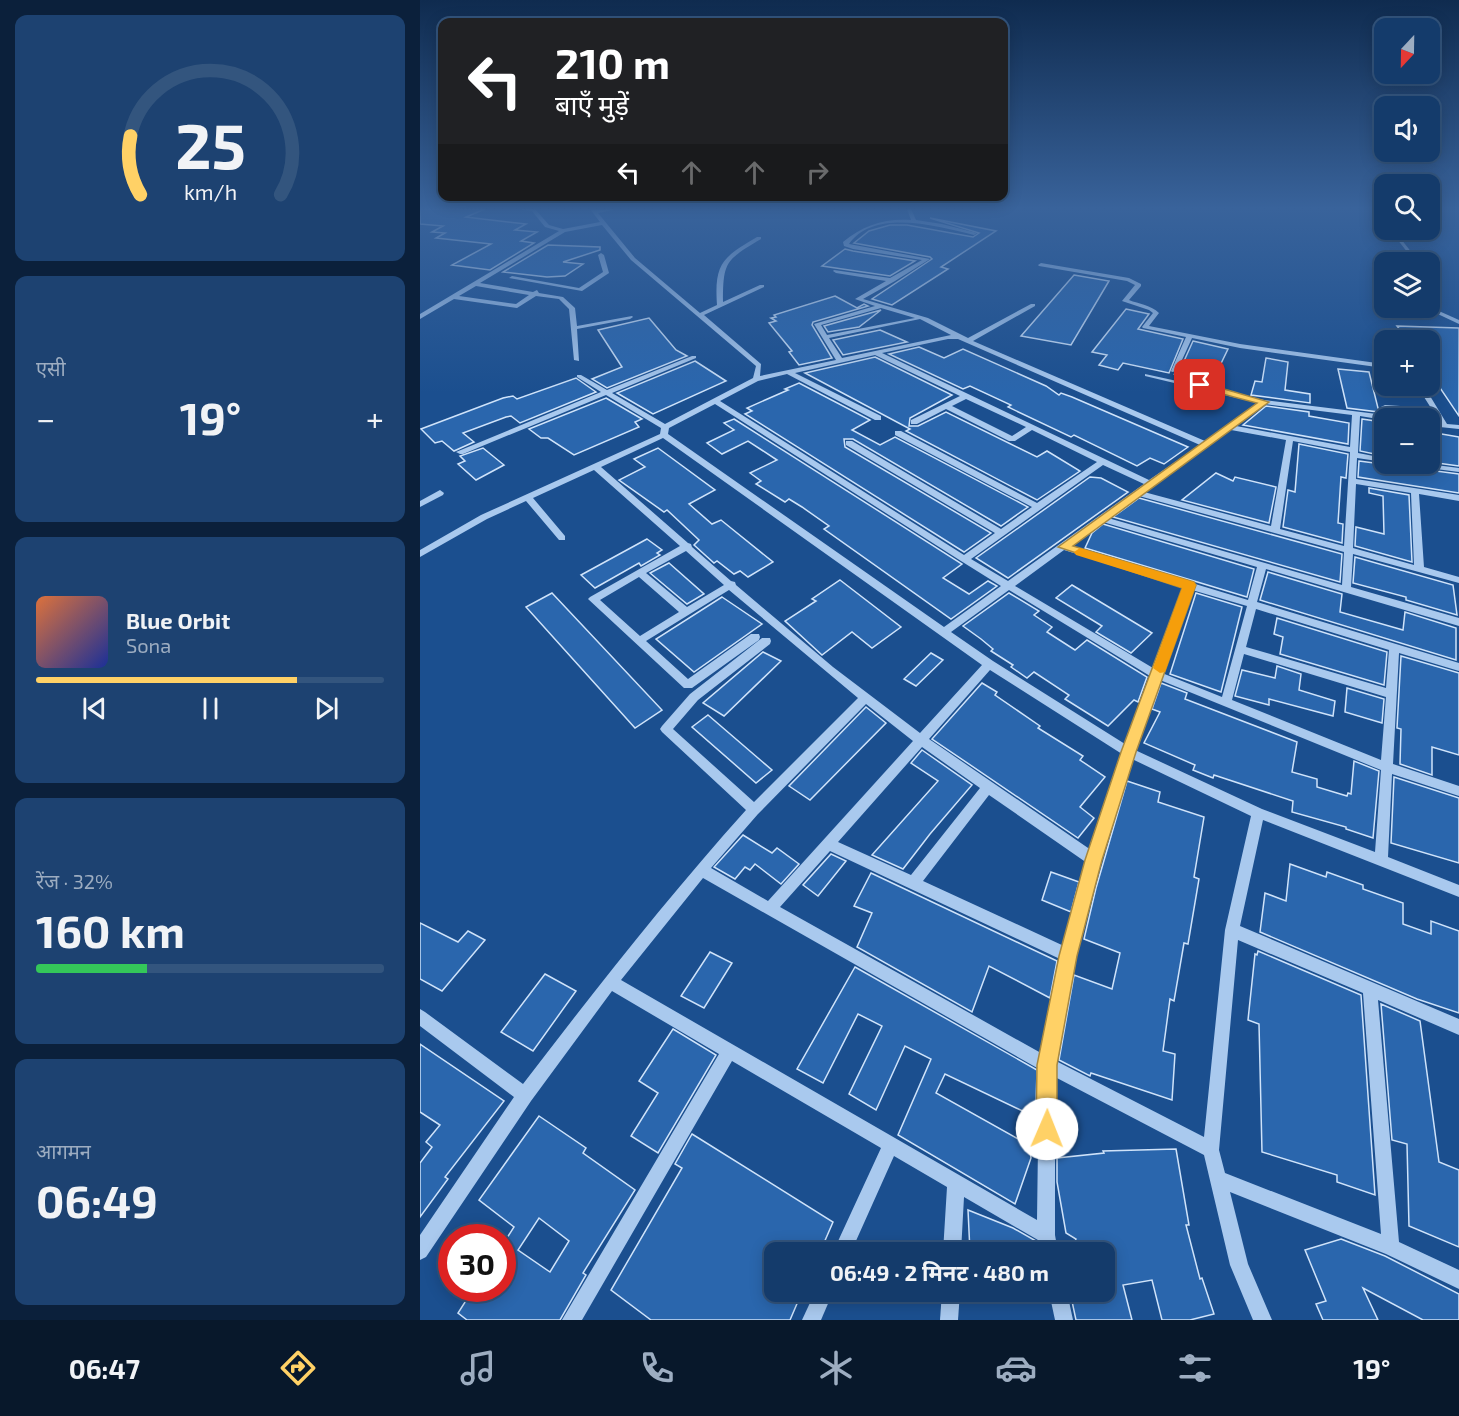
<!DOCTYPE html>
<html lang="hi">
<head>
<meta charset="utf-8">
<style>
  body { margin:0; font-family:"Exo 2","Noto Sans Devanagari",sans-serif; background:#1d4271; color:#f1f3f6; height:100vh; display:flex; flex-direction:column; font-size:22px; white-space:nowrap }
  * { box-sizing:border-box; margin:0 }
  p { font-size:20px; color:#9dadc1 }
  .icon { flex:none; width:33px; height:33px; fill:none; stroke:currentColor; stroke-width:2; stroke-linecap:round; stroke-linejoin:round }
  .map { position:relative; flex:1; overflow:hidden }
  .side { display:flex; flex-direction:column; gap:15px; padding:15px; background:#0b203b; width:420px }
  .side>* { flex:none }
  .hud { position:absolute; left:18px; top:18px; width:570px; height:183px; border-radius:12px; box-shadow:0 3px 15px #0003,0 0 0 2px #33557e; background:#202124; color:#fff; overflow:hidden }
  .needle { width:39px; rotate:202deg }
  .fabs { position:absolute; left:954px; top:18px; display:grid; gap:12px }
  .fabs a { display:grid; place-items:center; width:66px; height:66px; border-radius:12px; background:#143b6b; box-shadow:0 3px 15px #0003,0 0 0 2px #33557e; font-size:30px }
  .speed { position:absolute; left:18px; top:1224px; display:flex; gap:12px; font-size:30px; font-weight:700; text-align:center }
  .speed>* { display:grid; place-content:center; width:78px; height:78px; border-radius:50%; background:#143b6b; box-shadow:0 3px 15px #0003,0 0 0 2px #33557e; line-height:1 }
  .speed .limit { border:9px solid #d22; background:#fff; color:#111 }
  .pin { position:absolute; display:grid; place-items:center; width:51px; height:51px; color:#fff; margin:-26px; border-radius:12px; box-shadow:0 3px 9px #0006 }
  .me { position:absolute; width:66px; margin:-33px; rotate:1deg; stroke-linejoin:round; filter:drop-shadow(0 0 4px #0008) }
  .turn { display:flex; align-items:center; gap:21px; height:126px; padding:0 18px; font-size:27px }
  .turn .icon { width:78px; height:78px; stroke-width:2.5 }
  .turn b { display:block; font-size:42px; line-height:51px }
  .lanes { display:flex; align-items:center; height:57px; padding:0 18px; background:#0003; justify-content:center; gap:30px; direction:ltr }
  .lanes .off { opacity:.35 }
  .big { font-size:45px; font-weight:700; line-height:1.1 }
  .side .card { flex:1; display:flex; flex-direction:column; justify-content:center; gap:9px; min-width:0; padding:0 21px; border-radius:12px; background:#1d4271 }
  .side .dial { align-items:center; gap:0 }
  .dial svg { height:156px; overflow:visible; fill:none; stroke:#33557e; stroke-width:7; stroke-linecap:round; text-anchor:middle }
  .dial text { fill:#f1f3f6; stroke:none }
  .song { display:flex; align-items:center; gap:18px }
  .cover { width:72px; height:72px; border-radius:9px; background:linear-gradient(135deg,hsl(20 70% 55%),hsl(230 70% 35%)) }
  .played { height:6px; border-radius:3px; background:linear-gradient(90deg,#ffd166 75%,#33557e 75%) }
  .keys { display:flex; justify-content:space-around; direction:ltr }
  .heat { display:flex; justify-content:space-between; align-items:center; font-size:33px; direction:ltr }
  .charge { height:9px; border-radius:4px; background:linear-gradient(90deg,#34c759 32%,#33557e 0) }
  .trip { position:absolute; left:344px; top:1242px; width:351px; height:60px; border-radius:12px; background:#143b6b; box-shadow:0 3px 15px #0003,0 0 0 2px #33557e; font-weight:700; line-height:60px; text-align:center }
  .tabs { display:flex; height:96px; justify-content:space-around; align-items:center; background:#08182b; color:#9dadc1 }
  .tabs .icon { width:42px; height:42px }
  .tabs .current { color:#ffd166 }
  .tabs b { font-size:27px; color:#f1f3f6 }
  main { display:flex; flex:1; min-height:0 }
  .map>svg:first-child { display:block }
  .building { fill:#2a66ad; stroke:#cfe3fa; stroke-width:1.5; fill-rule:evenodd }
  .lines { fill:none; stroke-linecap:round; stroke-linejoin:round }
  .minor { fill:#a9c9ee; fill-rule:evenodd }
  .route { fill:#ffd166; stroke:#a68842; stroke-width:1.5 }
  .slow { fill:#f59e0b }
</style>
</head>
<body>
<main>
<section class="side">
<div class="card dial"><svg viewBox="0 0 100 80">
<path d="M14 69A42 42 0 1 1 86 69"/>
<path d="M14 69A42 42 0 0 1 9 39" stroke="#ffd166"/>
<text x="50" y="56" font-size="32" font-weight="700">25</text>
<text x="50" y="72" font-size="11">km/h</text>
</svg></div>
<div class="card"><p>एसी</p>
<div class="heat"><a>−</a><b class="big">19°</b><a>+</a></div>
</div>
<div class="card">
<div class="song"><i class="cover"></i><div><b>Blue Orbit</b><p>Sona</p></div></div>
<div class="played"></div>
<div class="keys"><svg class="icon" aria-label="previous" viewBox="0 0 24 24"><path d="M18 5L8 12l10 7zM5 5v14"/></svg><svg class="icon" aria-label="pause" viewBox="0 0 24 24"><path d="M8 5v14M16 5v14"/></svg><svg class="icon" aria-label="next" viewBox="0 0 24 24"><path d="M6 5l10 7-10 7zM19 5v14"/></svg></div>
</div>
<div class="card"><p>रेंज · 32%</p><b class="big">160 km</b><div class="charge"></div></div>
<div class="card"><p>आगमन</p><b class="big">06:49</b></div>
</section>
<div class="map">
<svg width="1039" height="1320" viewBox="0 0 1039 1320">
  <rect width="100%" height="100%" fill="#1b4f8f"/>
  <g class="building">
    <polygon points="0,209 65,209 46,217 106,224 95,230 117,232 101,241 114,243 70,270 32,265 71,244 16,238 25,233 12,232 23,226 0,224"/>
    <polygon points="510,218 576,231 521,267 528,269 472,305 452,299 512,259 510,257 434,243 449,231 470,225 487,225 553,237 559,233"/>
    <polygon points="128,245 180,247 180,250 143,262 163,264 145,276 127,277 83,272"/>
    <polygon points="425,249 433,251 495,261 470,276 402,266"/>
    <polygon points="654,275 689,281 651,345 601,336"/>
    <polygon points="415,296 437,308 444,304 448,306 393,322 392,325 412,358 379,365 369,352 372,351 349,323 356,321 351,318 356,317 354,315"/>
    <polygon points="706,309 729,314 718,329 763,339 749,373 703,363 698,370 679,365 687,355 672,352"/>
    <polygon points="461,310 439,327 408,332 404,326"/>
    <polygon points="229,318 256,350 267,356 187,388 172,379 202,367 178,330"/>
    <polygon points="977,326 1039,328 1039,416 1010,373 1010,340 988,340"/>
    <polygon points="460,330 487,342 423,355 413,340"/>
    <polygon points="773,341 808,349 792,382 755,374 759,372"/>
    <polygon points="499,347 524,358 543,349 626,386 639,395 641,393 652,397 768,447 744,464 730,458 717,466 654,435 651,437 588,407 591,405 550,386 543,389 469,354"/>
    <polygon points="455,357 532,395 490,418 489,426 498,426 526,412 617,457 627,451 660,471 617,500 486,431 490,429 385,373"/>
    <polygon points="846,358 868,362 865,390 890,394 890,403 831,395 835,381 842,382"/>
    <polygon points="275,361 306,381 233,414 197,393"/>
    <polygon points="918,369 949,372 959,412 927,408"/>
    <polygon points="156,378 176,392 100,423 91,416 86,417 43,433 54,442 34,451 22,441 15,443 1,429 83,398 93,396 97,399"/>
    <polygon points="379,383 450,420 432,430 460,445 475,437 608,507 581,526 433,439 424,439 425,447 571,533 544,552 325,414 332,411 327,408 368,390 365,389"/>
    <polygon points="186,398 222,419 215,422 219,427 154,455 128,438 121,438 109,429"/>
    <polygon points="846,406 889,412 889,416 929,423 928,444 823,425"/>
    <polygon points="314,419 542,564 523,578 549,594 568,581 577,586 531,619 404,529 409,526 382,507 369,499 365,502 336,484 341,481 330,473 357,460 328,441 302,454 287,443 314,430 304,423"/>
    <polygon points="942,419 962,422 964,456 940,451"/>
    <polygon points="1010,432 1039,437 1039,466 1010,462"/>
    <polygon points="879,444 928,454 926,478 921,477 918,523 923,524 922,543 863,527 868,490 875,492"/>
    <polygon points="63,448 84,465 56,480 38,464 45,461 40,456"/>
    <polygon points="238,448 295,490 269,504 292,524 301,520 353,562 328,577 320,571 314,574 297,561 294,563 274,545 279,540 247,510 244,512 199,480 225,467 214,459"/>
    <polygon points="939,461 1039,474 1039,493 938,477"/>
    <polygon points="796,473 813,481 815,477 856,487 849,523 762,500"/>
    <polygon points="670,477 681,478 708,492 588,578 556,558"/>
    <polygon points="949,488 989,495 992,562 935,546 936,527 964,534 963,496 949,493"/>
    <polygon points="719,498 922,554 920,582 693,517"/>
    <polygon points="683,524 834,569 827,597 665,548 672,533"/>
    <polygon points="227,539 242,550 237,553 240,555 221,566 219,563 175,588 161,575"/>
    <polygon points="935,557 1033,585 1037,615 986,600 986,597 933,583"/>
    <polygon points="249,563 284,594 267,604 230,573"/>
    <polygon points="848,572 922,594 920,612 983,630 985,612 1036,628 1036,660 840,600"/>
    <polygon points="420,580 481,627 452,648 432,632 402,655 365,621 396,601 392,599"/>
    <polygon points="652,585 732,633 711,653 676,632 682,626 636,598"/>
    <polygon points="132,593 242,710 215,728 106,607"/>
    <polygon points="589,593 619,611 614,615 632,627 627,632 655,650 667,640 727,677 718,702 714,700 688,726 645,699 649,695 614,672 607,678 591,667 593,665 571,651 573,649 561,639 543,626"/>
    <polygon points="776,593 822,607 801,692 750,674"/>
    <polygon points="302,597 342,624 274,672 236,639"/>
    <polygon points="857,618 967,652 964,685 860,654 863,637 854,634"/>
    <polygon points="343,652 361,661 304,716 283,703"/>
    <polygon points="511,653 523,660 496,686 484,679"/>
    <polygon points="981,656 1039,673 1039,755 1012,747 1012,775 980,764 981,729 977,728"/>
    <polygon points="857,666 881,674 879,690 915,701 913,716 849,699 849,705 815,696 822,670 855,678"/>
    <polygon points="562,683 577,692 575,695 620,726 618,728 663,756 660,760 685,777 660,807 674,818 658,838 512,739"/>
    <polygon points="741,683 767,693 765,699 877,742 872,772 897,779 897,787 927,796 928,793 931,794 934,761 959,771 953,838 926,829 926,827 872,812 873,801 794,775 793,778 773,770 775,765 724,743 740,712 732,709"/>
    <polygon points="927,688 964,699 962,723 925,712"/>
    <polygon points="446,707 466,723 390,800 369,786"/>
    <polygon points="288,715 352,770 336,783 272,727"/>
    <polygon points="502,750 552,785 510,834 483,869 452,855 518,781 491,763"/>
    <polygon points="974,777 1039,798 1039,863 971,843"/>
    <polygon points="707,781 740,792 738,802 784,817 774,877 779,879 768,944 764,943 754,1001 750,999 743,1051 755,1054 752,1100 671,1073 670,1076 639,1060 654,975 692,989 700,953 664,939 676,888"/>
    <polygon points="323,835 352,853 357,848 379,864 361,884 335,864 330,870 325,867 315,879 294,867"/>
    <polygon points="411,854 426,861 398,896 383,885"/>
    <polygon points="870,864 906,877 907,872 943,885 943,889 983,903 983,924 1011,934 1011,921 1039,931 1039,1013 997,999 840,932 845,893 866,901"/>
    <polygon points="631,872 659,882 651,912 622,900"/>
    <polygon points="451,873 637,961 630,998 569,966 552,1012 437,947 452,913 434,906"/>
    <polygon points="0,923 38,942 48,931 65,940 22,991 0,979"/>
    <polygon points="838,951 941,995 955,1195 917,1182 917,1175 842,1152 839,1024 828,1020 835,954 837,955"/>
    <polygon points="290,952 312,963 284,1008 261,996"/>
    <polygon points="435,967 617,1070 616,1105 613,1116 525,1074 516,1093 609,1145 611,1158 595,1204 478,1135 511,1059 485,1046 456,1110 429,1094 462,1026 438,1014 403,1083 377,1069"/>
    <polygon points="125,974 156,991 113,1051 81,1032"/>
    <polygon points="961,1004 1000,1021 1019,1162 1039,1170 1039,1247 989,1226 987,1144 972,1140"/>
    <polygon points="253,1029 296,1055 238,1153 211,1136 238,1093 219,1081"/>
    <polygon points="0,1044 84,1101 25,1177 28,1179 0,1217 0,1163 12,1147 6,1142 20,1125 0,1112"/>
    <path d="M119 1116 166 1148 163 1153 215 1190 163 1273 166 1275 140 1320H47L38 1313 54 1288H82V1239L85 1241 94 1227 59 1200ZM119 1218 149 1241 130 1272 98 1250Z"/>
    <polygon points="272,1134 413,1222 400,1252 354,1252 354,1292 382,1292 370,1320 231,1320 191,1290 262,1168 255,1164"/>
    <polygon points="756,1149 769,1225 766,1225 780,1279 782,1278 794,1314 770,1320 742,1320 732,1280 703,1285 712,1320 656,1320 650,1292 684,1292 684,1252 650,1252 656,1239 646,1233 637,1182 637,1158 684,1153 683,1151"/>
    <polygon points="548,1210 593,1228 616,1241 618,1252 550,1252"/>
    <polygon points="921,1239 965,1256 1039,1294 1039,1320 1003,1320 943,1288 958,1320 903,1320 896,1304 906,1301 885,1250"/>
  </g>
  <g class="lines">
    <g class="minor">
      <path d="M95 209H115L129 225 143 229 180 222 170 209 176 210 195 209 193 210 178 213 215 258 280 313 297 305C294 263 303 257 337 237H341V239C306 260 303 261 303 302L340 285H344V287L284 315 341 364 340 376 416 360 394 324 455 306 435 299 466 281 416 273 413 271 414 270 470 278 502 260 433 249 424 246 423 242C443 225 466 218 491 220L487 209H491L496 220 522 224 557 233 554 235C518 226 454 208 429 244L510 259 475 281 443 299 508 318 548 338 611 304H615V306L553 341 785 441 838 403 725 376V374L844 400 973 416V418L964 420 940 416 938 453 964 458V462L937 458 936 479 1039 495V501L999 494 1004 567 1039 577V583L933 554 931 587 1039 618V626L846 569 837 602 1039 663V671L979 653 973 764 1039 786V796L972 774 968 857 1039 885V897L843 820 820 926 1039 1019V1035L958 1000 979 1242 1039 1270V1289L966 1254 810 1192 828 1264 852 1320H833L810 1265 784 1155 635 1077V1235L638 1252H620L618 1240 544 1197 541 1252H523L527 1187 474 1156 431 1252H413L461 1148 312 1061 162 1320H142L299 1054 192 991 111 1101 6 1257 0 1260V1235L94 1097 0 1026V1009L5 1012 103 1084C175 990 247 898 326 810L242 732 240 729 242 726 270 694 342 638H350L351 641 350 644 278 700 253 729 334 802 438 698 309 590 226 641 268 679 331 634H339L340 637 339 640 272 688H264L168 599 170 597 260 546 174 470 113 498 145 536V540H139L106 501 67 519 0 557V550L61 515 240 434 241 428 186 395 43 454H40L36 452 181 392 157 377V375H161L187 390 272 356H276V358L192 393 245 424 333 378 336 366 211 260 182 225 145 232 60 283 113 292 117 290 119 293 143 297 155 308 157 326 212 316 213 317 210 319 157 329 159 361 154 360 149 309 139 299 116 296 97 308 34 299 0 319V314L139 231 125 227 112 211ZM56 286 109 295 96 304 39 296ZM461 308 495 318 407 335 401 325ZM500 319 531 335 422 358 409 338ZM528 339H538L780 445 729 480 462 353ZM455 355 540 396 491 420V424H497L526 409 589 441H595L612 430 677 462 617 503 481 431H475V435L612 507 581 529 432 441H426V445L575 533 544 555 300 401 338 381 367 374 455 420H461V416L375 373ZM546 399 606 427 592 436 532 406ZM295 404 541 561 581 586 524 627 248 434 249 428ZM845 404 932 415 930 447 816 426ZM811 430 866 440 851 526 724 492ZM243 438 562 665 500 733 413 667 316 585 315 582 311 581 272 547 271 544 268 543 181 467ZM873 441 930 452 924 546 860 529ZM683 465 724 484 588 581 551 559ZM936 484 991 493 994 565 933 548ZM719 496 924 552 922 585 688 518ZM683 522 837 567 828 600 650 546ZM644 550 764 587 733 668 595 586ZM266 551 304 585 267 607 226 573ZM219 577 259 612 220 636 180 600ZM589 590 730 676 705 744 573 661 531 632ZM772 590 827 606 802 697 742 673ZM836 609 969 650 966 688 826 647ZM824 654 966 697 961 760 812 700ZM570 670 702 754 671 850 509 739ZM740 680 961 770 955 852 842 809 715 750ZM446 704 493 741 348 901 291 868 338 814ZM502 747 560 788 491 875 418 842ZM712 759 831 816 805 930 784 1137 636 1061 655 955 681 860ZM569 795 667 863 644 946 503 881ZM410 851 640 959 621 1053 360 907ZM283 878 619 1069 617 1220 201 980ZM818 940 943 993 961 1234 805 1173 799 1150Z"/>
      <polygon points="970,230 974,230 999,262 995,262"/>
      <polygon points="181,253 184,255 189,273 162,291 89,278 92,276 159,288 183,272 178,255"/>
      <path d="M621 263 709 278 721 284V286L709 300C719 304 731 305 739 313L729 326 820 344 964 364V368L820 348 772 338 757 371 752 372 751 371 766 337 723 328 722 327 733 313 729 310 702 301 715 285 707 281 619 266 618 265Z"/>
      <polygon points="1010,307 1039,320 1039,324 1005,308"/>
      <polygon points="966,328 970,328 979,340 973,340 965,329"/>
      <polygon points="958,379 964,379 964,383 956,382 955,381"/>
      <polygon points="997,386 1004,386 1027,424 1039,425 1039,429 1010,426 1010,422 1019,423 1013,413 965,409 961,407 965,405 1011,408"/>
      <polygon points="989,464 1008,464 1039,468 1039,472 993,466"/>
      <polygon points="20,490 24,493 23,495 0,507 0,501"/>
      <polygon points="395,1292 413,1292 401,1320 382,1320"/>
      <polygon points="522,1292 540,1292 538,1320 520,1320"/>
      <polygon points="629,1292 647,1292 653,1320 635,1320"/>
    </g>
  </g>
  <linearGradient id="sky" x2="0" y2="1"><stop stop-color="#0f2b4f"/><stop offset="0.53" stop-color="#39639b"/><stop offset="1" stop-color="#39639b" stop-opacity="0"/></linearGradient>
  <rect width="1039" height="393" fill="url(#sky)"/>
  <polygon class="route" points="780,382 849,402 653,546 774,582 776,585 716,752 682,860 657,956 637,1065 637,1129 634,1137 627,1140 619,1137 616,1129 617,1065 639,956 665,860 701,752 762,588 638,547 837,403 776,387 776,383"/>
  <polygon class="slow" points="660,548 774,582 776,585 745,672 740,673 733,668 762,588 656,555 654,552"/>
</svg>
<div class="fabs">
<a><svg class="needle" viewBox="-14 -14 28 28"><path d="M0-13l5 13h-10z" fill="#e53935"/><path d="M0 13l5-13h-10z" fill="#9dadc1"/></svg></a>
<a><svg class="icon" aria-label="sound" viewBox="0 0 24 24"><path d="M4 9h4l5-4v14l-5-4H4zM17 9q2 3 0 6"/></svg></a>
<a><svg class="icon" aria-label="search" viewBox="0 0 24 24"><circle cx="10" cy="10" r="6"/><path d="M15 15l6 6"/></svg></a>
<a><svg class="icon" aria-label="layers" viewBox="0 0 24 24"><path d="M12 4l9 5-9 5-9-5zM3 14l9 5 9-5"/></svg></a>
<a>+</a>
<a>−</a>
</div>
<div class="speed"><div class="limit">30</div></div>
<div class="pin" style="left:780px;top:385px;background:#d93025"><svg class="icon" aria-label="arrive" viewBox="0 0 24 24"><path d="M6 21V4h12l-3 4 3 4H6"/></svg></div>
<svg class="me" style="left:627px;top:1129px" viewBox="-20 -20 40 40"><circle r="19" fill="#fff"/><path d="M0-13L10 11 0 6-10 11z" fill="#ffd166"/></svg>
<div class="trip">06:49 · 2 मिनट · 480 m</div>
<div class="hud">
<div class="turn"><svg class="icon" aria-label="left" viewBox="0 0 24 24"><path d="M17 20v-9H6M10 6l-5 5 5 5"/></svg><div><b>210 m</b>बाएँ मुड़ें</div></div>
<div class="lanes"><svg class="icon" aria-label="left" viewBox="0 0 24 24"><path d="M17 20v-9H6M10 6l-5 5 5 5"/></svg><svg class="icon off" aria-label="ahead" viewBox="0 0 24 24"><path d="M12 20V5M6 11l6-6 6 6"/></svg><svg class="icon off" aria-label="ahead" viewBox="0 0 24 24"><path d="M12 20V5M6 11l6-6 6 6"/></svg><svg class="icon off" aria-label="right" viewBox="0 0 24 24"><path d="M7 20v-9h11M14 6l5 5-5 5"/></svg></div>
</div>
</div>
</main>
<nav class="tabs">
<b>06:47</b>
<svg class="icon current" aria-label="directions" viewBox="0 0 24 24"><path d="M12 3l9 9-9 9-9-9zM9 14v-3h6M13 9l2 2-2 2"/></svg>
<svg class="icon" aria-label="music" viewBox="0 0 24 24"><path d="M9 18V5l10-2v13"/><circle cx="6" cy="18" r="3"/><circle cx="16" cy="16" r="3"/></svg>
<svg class="icon" aria-label="phone" viewBox="0 0 24 24"><path d="M5 4h4l2 5-3 2q2 4 5 5l2-3 5 2v4C11 20 4 13 5 4z"/></svg>
<svg class="icon" aria-label="climate" viewBox="0 0 24 24"><path d="M12 3v18M4 7l16 10M4 17L20 7"/></svg>
<svg class="icon" aria-label="car" viewBox="0 0 24 24"><path d="M5 17H2v-5l4-1 3-4h7l3 4 3 1v5h-3M9 17h6M6 11h13"/><circle cx="7" cy="17" r="2"/><circle cx="17" cy="17" r="2"/></svg>
<svg class="icon" aria-label="filters" viewBox="0 0 24 24"><path d="M4 7h16M4 17h16"/><circle cx="9" cy="7" r="2"/><circle cx="15" cy="17" r="2"/></svg>
<b>19°</b>
</nav>
</body>
</html>
